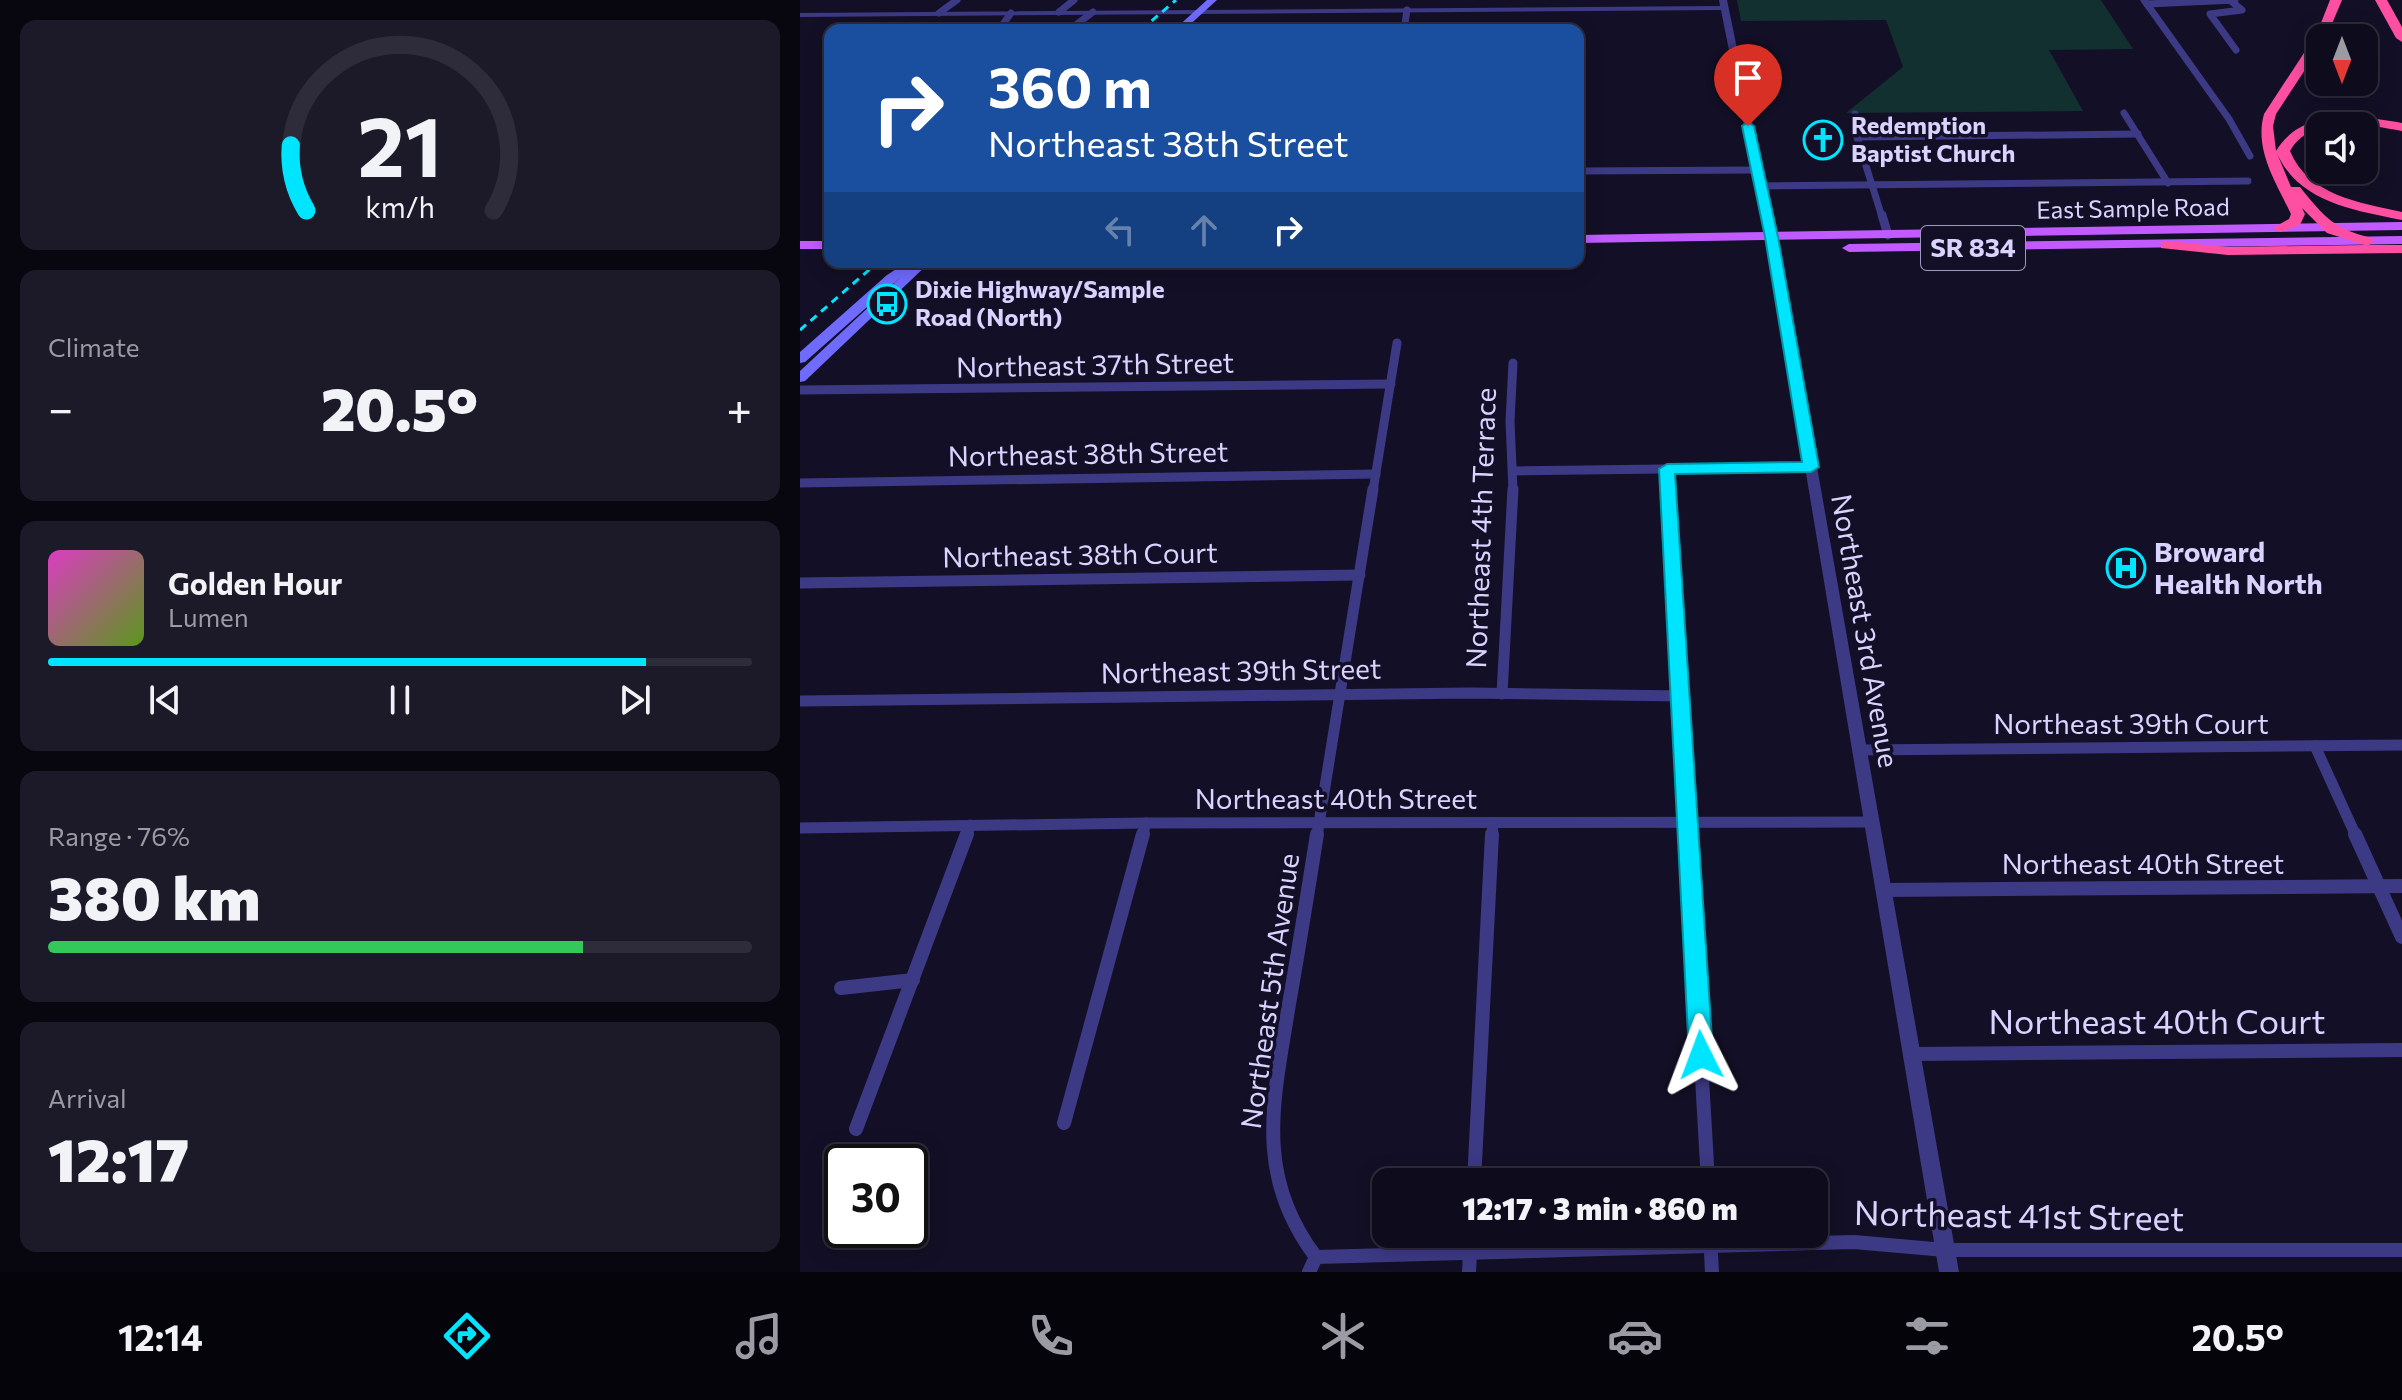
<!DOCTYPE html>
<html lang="en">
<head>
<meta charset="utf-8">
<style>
  body { margin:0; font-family:Commissioner,sans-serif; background:#1c1929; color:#f1f3f6; height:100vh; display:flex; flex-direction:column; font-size:30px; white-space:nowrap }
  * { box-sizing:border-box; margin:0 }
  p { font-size:26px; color:#9b9ba3 }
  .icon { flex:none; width:44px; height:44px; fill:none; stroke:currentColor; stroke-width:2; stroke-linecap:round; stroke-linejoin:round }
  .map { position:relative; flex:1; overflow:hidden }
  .drawer { display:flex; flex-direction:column; gap:20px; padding:20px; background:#08060f; width:800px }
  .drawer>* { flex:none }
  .hud { position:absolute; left:24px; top:24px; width:760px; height:244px; border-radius:16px; box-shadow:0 4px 20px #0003,0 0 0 2px #2e2b3b; background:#1a4fa0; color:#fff; overflow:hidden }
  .needle { width:52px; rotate:180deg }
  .buttons { position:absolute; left:1506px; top:24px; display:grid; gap:16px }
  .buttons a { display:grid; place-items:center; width:72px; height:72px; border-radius:16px; background:#0e0b1c; box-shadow:0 4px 20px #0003,0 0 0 2px #2e2b3b; font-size:40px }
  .speed { position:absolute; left:24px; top:1144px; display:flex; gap:16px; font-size:40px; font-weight:700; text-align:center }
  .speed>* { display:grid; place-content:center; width:104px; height:104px; border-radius:50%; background:#0e0b1c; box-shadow:0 4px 20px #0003,0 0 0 2px #2e2b3b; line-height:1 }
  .speed .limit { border:4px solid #111; border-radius:12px; background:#fff; color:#111 }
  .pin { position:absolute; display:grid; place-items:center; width:68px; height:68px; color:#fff; margin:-82px -34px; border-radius:50% 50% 50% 0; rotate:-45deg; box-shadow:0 0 8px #0007 }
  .pin .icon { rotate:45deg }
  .me { position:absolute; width:88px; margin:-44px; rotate:357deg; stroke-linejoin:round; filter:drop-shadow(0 0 6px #0008) }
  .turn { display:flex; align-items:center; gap:28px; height:168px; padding:0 32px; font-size:36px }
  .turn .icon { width:104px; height:104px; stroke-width:2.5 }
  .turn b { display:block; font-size:56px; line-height:68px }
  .lanes { display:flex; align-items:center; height:76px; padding:0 32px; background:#0003; justify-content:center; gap:40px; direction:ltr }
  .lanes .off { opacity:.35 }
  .big { font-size:60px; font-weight:800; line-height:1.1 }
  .drawer .widget { flex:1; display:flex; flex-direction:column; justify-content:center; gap:12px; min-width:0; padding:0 28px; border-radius:16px; background:#1c1929 }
  .drawer .dial { align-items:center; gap:0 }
  .dial svg { height:208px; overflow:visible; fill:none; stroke:#2e2b3b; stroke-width:7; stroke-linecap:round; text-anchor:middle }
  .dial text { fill:#f1f3f6; stroke:none }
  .song { display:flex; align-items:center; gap:24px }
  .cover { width:96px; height:96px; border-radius:12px; background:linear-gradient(135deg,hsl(310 70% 55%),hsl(90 70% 35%)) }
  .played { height:8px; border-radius:4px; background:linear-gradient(90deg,#00e5ff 85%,#2e2b3b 85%) }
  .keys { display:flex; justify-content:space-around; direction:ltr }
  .heat { display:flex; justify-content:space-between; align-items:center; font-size:44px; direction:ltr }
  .charge { height:12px; border-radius:6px; background:linear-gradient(90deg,#34c759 76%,#2e2b3b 0) }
  .trip { position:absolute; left:572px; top:1168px; width:456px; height:80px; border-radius:16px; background:#0e0b1c; box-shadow:0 4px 20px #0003,0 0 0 2px #2e2b3b; font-weight:800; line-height:80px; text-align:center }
  .dock { display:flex; height:128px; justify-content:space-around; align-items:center; background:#06040b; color:#9b9ba3 }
  .dock .icon { width:56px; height:56px }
  .dock .current { color:#00e5ff }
  .dock b { font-size:36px; color:#f1f3f6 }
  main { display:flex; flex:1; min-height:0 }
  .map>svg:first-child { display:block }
  .green { fill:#12302f }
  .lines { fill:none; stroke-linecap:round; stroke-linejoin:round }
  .minor-far3 { stroke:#3d3a85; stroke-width:7 }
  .minor-far2 { stroke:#3d3a85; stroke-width:9 }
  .minor-far1 { stroke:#3d3a85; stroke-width:11 }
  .minor { stroke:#3d3a85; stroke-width:14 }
  .tertiary { fill:#3d3a85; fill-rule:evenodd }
  .secondary { fill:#6f6bff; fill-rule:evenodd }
  .primary { fill:#c25bff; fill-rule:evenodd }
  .motorway { fill:#ff4fa3; fill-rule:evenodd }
  .rail { stroke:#00e5ff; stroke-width:3; stroke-dasharray:8 6; stroke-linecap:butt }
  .route { fill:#00e5ff; stroke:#0095a6; stroke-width:2 }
  .labels { text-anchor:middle; stroke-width:7; stroke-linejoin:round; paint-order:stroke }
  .far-poi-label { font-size:24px; font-weight:bold; fill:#d9d4ff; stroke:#130f26; text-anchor:start }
  .far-street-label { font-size:24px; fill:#d9d4ff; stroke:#130f26 }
  .shield { fill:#130f26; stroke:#9e99be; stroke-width:2 }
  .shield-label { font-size:26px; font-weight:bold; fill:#d9d4ff }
  .street-label { font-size:28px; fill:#d9d4ff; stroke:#130f26 }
  .poi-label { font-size:28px; font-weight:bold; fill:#d9d4ff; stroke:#130f26; text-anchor:start }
  .near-street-label { font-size:34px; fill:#d9d4ff; stroke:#130f26 }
</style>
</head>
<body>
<main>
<section class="drawer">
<div class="widget dial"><svg viewBox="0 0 100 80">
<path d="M14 69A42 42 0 1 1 86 69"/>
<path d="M14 69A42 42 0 0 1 8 44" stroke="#00e5ff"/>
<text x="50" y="56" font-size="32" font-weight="700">21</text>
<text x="50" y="72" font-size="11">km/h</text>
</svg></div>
<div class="widget"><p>Climate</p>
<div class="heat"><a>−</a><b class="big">20.5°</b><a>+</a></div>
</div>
<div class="widget">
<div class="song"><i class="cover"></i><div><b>Golden Hour</b><p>Lumen</p></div></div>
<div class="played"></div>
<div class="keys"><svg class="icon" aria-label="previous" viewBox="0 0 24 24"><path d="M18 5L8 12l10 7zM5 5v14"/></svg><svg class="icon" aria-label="pause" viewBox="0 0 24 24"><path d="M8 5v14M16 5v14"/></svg><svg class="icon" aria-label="next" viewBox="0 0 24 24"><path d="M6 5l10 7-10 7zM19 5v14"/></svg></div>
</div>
<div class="widget"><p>Range · 76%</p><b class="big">380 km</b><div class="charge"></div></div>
<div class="widget"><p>Arrival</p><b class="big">12:17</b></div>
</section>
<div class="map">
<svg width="1602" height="1272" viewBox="0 0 1602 1272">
  <rect width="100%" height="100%" fill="#130f26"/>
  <polygon class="green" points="937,0 1301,0 1333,49 1249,50 1283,111 1046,113 1103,67 1086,20 941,21"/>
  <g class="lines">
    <g class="minor-far3">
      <polyline points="1344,0 1429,119 1450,156"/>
      <polyline points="1431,1 1442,10 1410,14 1436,50"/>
      <polyline points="1347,4 1435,0"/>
      <polyline points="259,12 274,0"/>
      <polyline points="139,13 157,0"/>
      <polyline points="211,13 201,27 231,30"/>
      <polyline points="269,30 293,12"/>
      <polyline points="604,30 607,10"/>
      <polyline points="1324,113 1368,183"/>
      <polyline points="1055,114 1057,137 1082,217"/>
      <polyline points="1057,137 1338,134"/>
      <polyline points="778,171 957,170"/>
      <polyline points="962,186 1448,181"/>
    </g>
    <g class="minor-far2">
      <polyline points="1082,215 1088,235"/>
      <polyline points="0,390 591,384"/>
      <polyline points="867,469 868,491"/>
      <polyline points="714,471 1011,467"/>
      <polyline points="0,483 576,474"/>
      <polyline points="573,491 597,343"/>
      <polyline points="713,491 710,421 713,363"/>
    </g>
    <g class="minor-far1">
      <polyline points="868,489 888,836"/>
      <polyline points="0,583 560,575"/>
      <polyline points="702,694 713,489"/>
      <polyline points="0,701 671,693 882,696"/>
      <polyline points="1515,746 1556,836"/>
      <polyline points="1059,750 1602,745"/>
      <polyline points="0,828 346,823 1072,822"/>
      <polyline points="166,836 170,825"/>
      <polyline points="342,836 346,823"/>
      <polyline points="517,836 573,489"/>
      <polyline points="692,836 693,823"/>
    </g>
    <g class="minor">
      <polyline points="888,834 908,1182"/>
      <polyline points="1555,834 1602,937"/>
      <polyline points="1084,890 1602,886"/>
      <polyline points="41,988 113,980"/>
      <polyline points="1112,1054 1602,1050"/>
      <polyline points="264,1123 343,834"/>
      <polyline points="56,1129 167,834"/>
      <polyline points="674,1182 692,834"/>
      <polyline points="910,1234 912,1272"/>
      <path d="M516 1257C453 1174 474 1099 489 1004 499 948 508 891 517 834"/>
      <polyline points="509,1272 516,1257 1054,1242 1145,1250 1602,1250"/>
      <polyline points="669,1272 671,1234"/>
    </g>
    <polygon class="tertiary" points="919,0 927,0 980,257 1159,1272 1139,1272 970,257 921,10 0,17 0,13 920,6"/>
    <g class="secondary">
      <polygon points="407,0 417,0 384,30 374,30"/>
      <polygon points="107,262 130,262 5,381 0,382 0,371 102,276 5,362 0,363 0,352 87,275"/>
    </g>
    <g class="primary">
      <polygon points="1602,222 1602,230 778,243 778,235"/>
      <polygon points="1602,236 1602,244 1049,252 1042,248 1049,244"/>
      <rect x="0" y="241" width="30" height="8"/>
    </g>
    <g class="motorway">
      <path d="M1530 0H1542L1526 38H1520V47L1476 114 1473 126 1476 151C1503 107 1558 115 1602 123V131C1565 124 1512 113 1490 151 1508 195 1560 203 1602 212V220C1553 210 1497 202 1476 151L1491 187H1500C1524 217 1534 229 1572 238L1574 241 1569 245H1602V253L1428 255 1361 248V242L1366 241 1428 247 1565 245 1527 233 1502 208 1505 214 1500 225 1480 232 1473 228 1489 219 1491 214C1476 182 1454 150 1464 114L1517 33Z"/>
      <polygon points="1575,0 1587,0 1602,27 1602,42 1596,38"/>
    </g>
    <g class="rail">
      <polyline points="341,30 376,0"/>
      <polyline points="0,330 78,262"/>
    </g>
  </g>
  <polygon class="route" points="948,122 954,126 978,237 1019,467 1011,472 875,474 913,1055 909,1063 901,1066 893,1063 889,1055 859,469 867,464 1002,462 965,237 942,126"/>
  <defs>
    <g id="church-ring" transform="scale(2)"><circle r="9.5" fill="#130f26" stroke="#00e5ff" stroke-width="1.5"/><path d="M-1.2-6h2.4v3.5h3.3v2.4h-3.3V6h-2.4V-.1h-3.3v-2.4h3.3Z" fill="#00e5ff"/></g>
    <g id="bus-ring" transform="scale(2)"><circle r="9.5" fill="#130f26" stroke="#00e5ff" stroke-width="1.5"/><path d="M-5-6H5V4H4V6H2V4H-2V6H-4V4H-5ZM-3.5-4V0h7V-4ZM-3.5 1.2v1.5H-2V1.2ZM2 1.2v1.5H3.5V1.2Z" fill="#00e5ff"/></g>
    <g id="hospital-ring" transform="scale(2)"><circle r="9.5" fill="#130f26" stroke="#00e5ff" stroke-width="1.5"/><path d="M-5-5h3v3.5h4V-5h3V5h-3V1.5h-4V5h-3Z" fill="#00e5ff"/></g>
  </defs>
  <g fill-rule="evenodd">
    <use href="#church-ring" x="1023" y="140"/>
    <use href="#bus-ring" x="87" y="304"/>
    <use href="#hospital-ring" x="1326" y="568"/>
  </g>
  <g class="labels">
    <g class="far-poi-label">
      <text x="1051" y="134">Redemption<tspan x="1051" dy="28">Baptist Church</tspan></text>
      <text x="115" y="298">Dixie Highway/Sample<tspan x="115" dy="28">Road (North)</tspan></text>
    </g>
    <g class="far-street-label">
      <text transform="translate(1333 209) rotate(-1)" y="8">East Sample Road</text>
    </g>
    <rect class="shield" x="1121" y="226" width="104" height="44" rx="6"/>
    <g class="shield-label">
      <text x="1173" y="257">SR 834</text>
    </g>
    <g class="street-label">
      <text transform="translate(295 365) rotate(-1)" y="10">Northeast 37th Street</text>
      <text transform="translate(288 454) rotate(-1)" y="10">Northeast 38th Street</text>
      <text transform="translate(681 528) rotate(-88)" y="10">Northeast 4th Terrace</text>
      <text transform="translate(280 555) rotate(-1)" y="10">Northeast 38th Court</text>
      <text transform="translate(1065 631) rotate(80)" y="10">Northeast 3rd Avenue</text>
      <text transform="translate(441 671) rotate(-1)" y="10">Northeast 39th Street</text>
      <text x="1331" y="734">Northeast 39th Court</text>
      <text x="536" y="809">Northeast 40th Street</text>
      <text x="1343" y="874">Northeast 40th Street</text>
      <text transform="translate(470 991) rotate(-82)" y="10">Northeast 5th Avenue</text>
    </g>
    <g class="poi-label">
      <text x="1354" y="562">Broward<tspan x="1354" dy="32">Health North</tspan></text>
    </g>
    <g class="near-street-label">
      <text x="1357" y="1034">Northeast 40th Court</text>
      <text transform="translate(1219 1216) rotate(1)" y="12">Northeast 41st Street</text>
    </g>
  </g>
</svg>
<div class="buttons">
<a><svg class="needle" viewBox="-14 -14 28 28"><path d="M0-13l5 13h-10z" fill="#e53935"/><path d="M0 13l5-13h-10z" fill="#9b9ba3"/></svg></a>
<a><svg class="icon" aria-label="sound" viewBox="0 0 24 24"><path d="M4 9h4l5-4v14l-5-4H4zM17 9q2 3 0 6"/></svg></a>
</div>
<div class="speed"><div class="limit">30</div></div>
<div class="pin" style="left:948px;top:126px;background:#d93025"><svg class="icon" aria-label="arrive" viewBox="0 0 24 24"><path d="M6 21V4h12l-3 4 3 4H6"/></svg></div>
<svg class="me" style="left:901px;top:1055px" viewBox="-20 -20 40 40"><path d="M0-17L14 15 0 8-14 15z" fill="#00e5ff" stroke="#fff" stroke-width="4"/></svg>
<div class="trip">12:17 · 3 min · 860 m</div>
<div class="hud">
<div class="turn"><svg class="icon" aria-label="right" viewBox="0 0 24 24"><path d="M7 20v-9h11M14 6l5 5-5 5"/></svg><div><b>360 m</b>Northeast 38th Street</div></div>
<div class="lanes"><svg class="icon off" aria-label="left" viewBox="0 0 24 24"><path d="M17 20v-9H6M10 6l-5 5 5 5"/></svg><svg class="icon off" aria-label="ahead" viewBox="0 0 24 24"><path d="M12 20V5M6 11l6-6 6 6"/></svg><svg class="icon" aria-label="right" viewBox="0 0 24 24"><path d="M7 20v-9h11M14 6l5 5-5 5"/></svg></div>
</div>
</div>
</main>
<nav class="dock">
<b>12:14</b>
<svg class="icon current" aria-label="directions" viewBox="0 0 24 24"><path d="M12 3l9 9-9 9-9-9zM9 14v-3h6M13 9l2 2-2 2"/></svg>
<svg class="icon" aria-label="music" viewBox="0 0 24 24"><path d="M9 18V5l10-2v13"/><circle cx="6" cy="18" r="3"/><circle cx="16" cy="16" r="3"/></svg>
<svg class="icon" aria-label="phone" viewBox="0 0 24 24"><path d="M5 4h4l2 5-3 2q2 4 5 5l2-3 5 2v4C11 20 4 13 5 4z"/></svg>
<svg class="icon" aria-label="climate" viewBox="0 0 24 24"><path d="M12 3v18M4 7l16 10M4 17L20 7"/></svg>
<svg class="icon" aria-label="car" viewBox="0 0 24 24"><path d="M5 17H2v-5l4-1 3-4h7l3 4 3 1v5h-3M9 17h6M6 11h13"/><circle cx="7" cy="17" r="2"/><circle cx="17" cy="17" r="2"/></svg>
<svg class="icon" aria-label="filters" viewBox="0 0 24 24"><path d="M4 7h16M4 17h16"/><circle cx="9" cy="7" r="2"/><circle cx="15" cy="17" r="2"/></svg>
<b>20.5°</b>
</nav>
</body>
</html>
